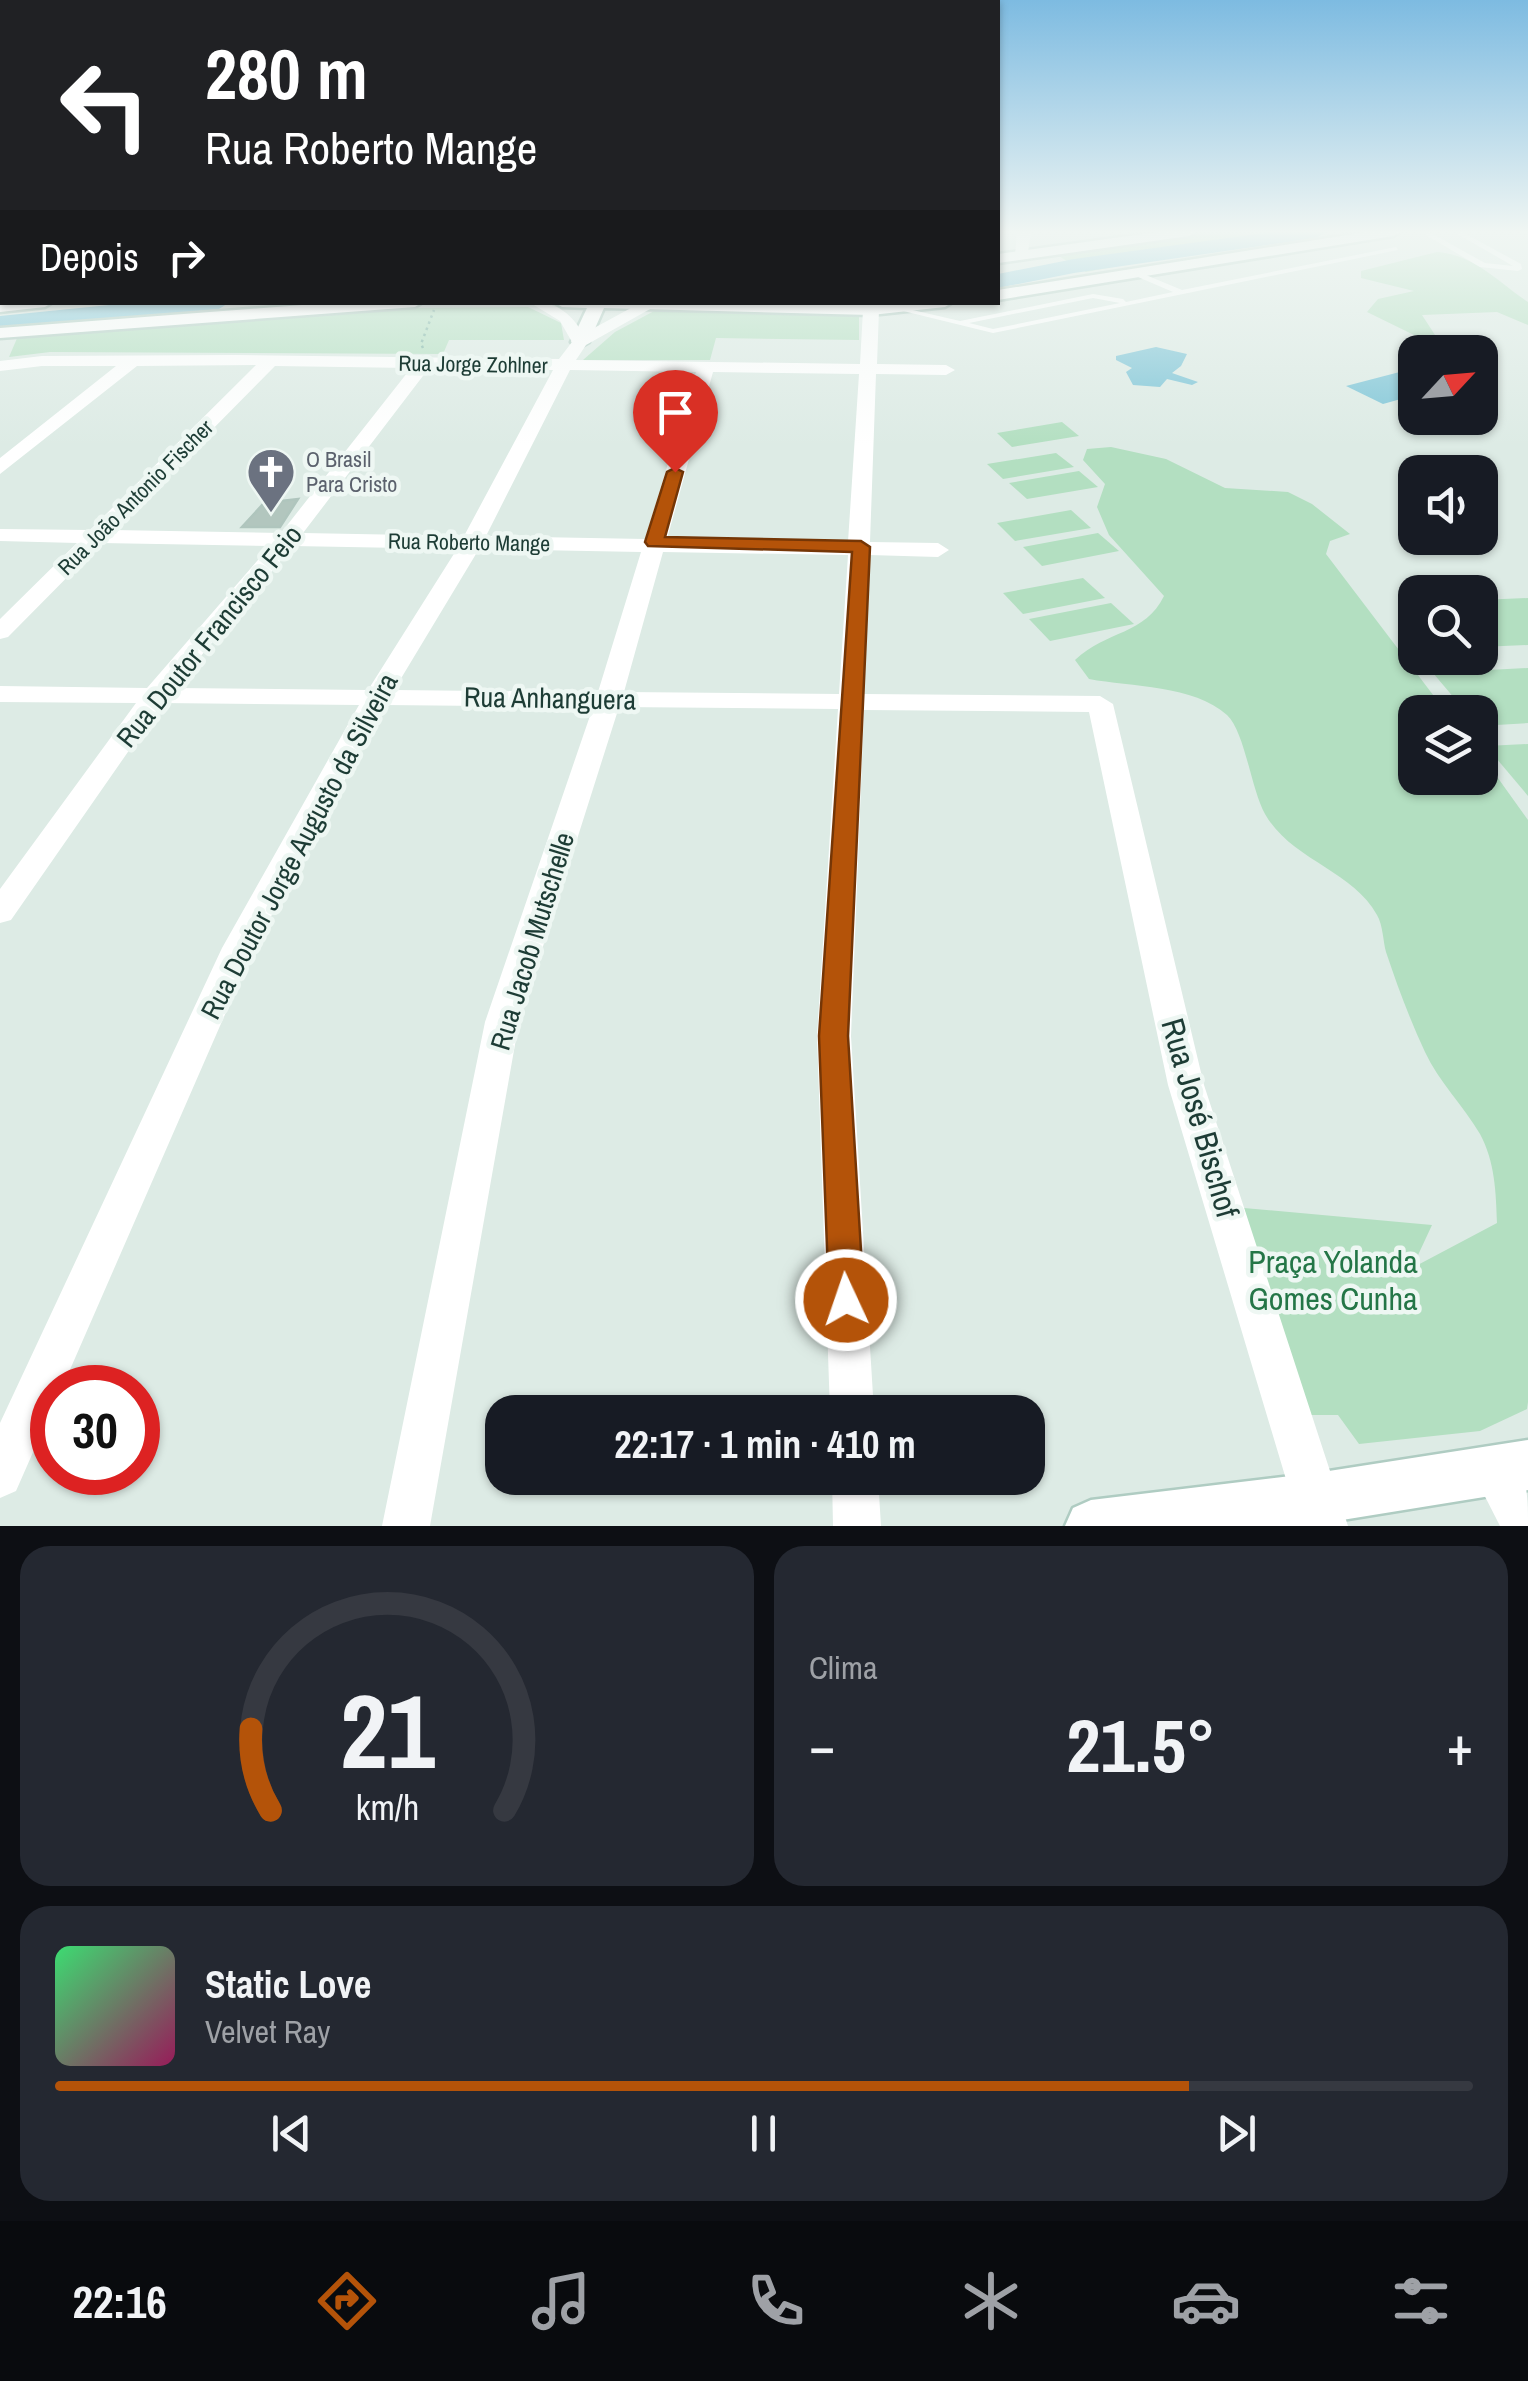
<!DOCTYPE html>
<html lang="pt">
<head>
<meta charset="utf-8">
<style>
  body { margin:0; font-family:"Archivo Narrow",sans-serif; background:#242831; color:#f1f3f6; height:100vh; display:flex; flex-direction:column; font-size:38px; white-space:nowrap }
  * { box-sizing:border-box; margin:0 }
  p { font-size:32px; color:#9ea1a6 }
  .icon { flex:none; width:55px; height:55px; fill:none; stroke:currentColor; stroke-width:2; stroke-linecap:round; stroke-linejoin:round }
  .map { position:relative; height:1526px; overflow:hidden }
  .sheet { display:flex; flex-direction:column; gap:20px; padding:20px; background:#0d0f14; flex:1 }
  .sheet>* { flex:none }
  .top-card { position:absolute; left:0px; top:0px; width:1000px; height:305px; box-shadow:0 2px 8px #0004; background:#202124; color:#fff; overflow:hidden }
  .needle { width:65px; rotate:64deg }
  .controls { position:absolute; left:1398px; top:335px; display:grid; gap:20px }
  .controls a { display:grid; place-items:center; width:100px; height:100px; border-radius:20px; background:#171b24; box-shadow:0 2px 8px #0004; font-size:50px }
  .speed { position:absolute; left:30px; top:1365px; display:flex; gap:20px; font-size:50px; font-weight:700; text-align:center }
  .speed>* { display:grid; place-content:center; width:130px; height:130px; border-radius:50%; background:#171b24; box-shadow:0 2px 8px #0004; line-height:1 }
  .speed .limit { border:15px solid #d22; background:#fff; color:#111 }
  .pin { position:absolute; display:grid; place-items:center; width:85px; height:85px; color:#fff; margin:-102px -42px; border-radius:50% 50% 50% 0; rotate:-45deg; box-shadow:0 0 10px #0007 }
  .pin .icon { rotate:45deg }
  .me { position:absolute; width:110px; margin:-55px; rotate:357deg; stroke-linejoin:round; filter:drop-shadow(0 0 8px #0008) }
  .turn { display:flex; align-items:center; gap:35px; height:210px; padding:0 40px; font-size:45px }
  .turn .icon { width:130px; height:130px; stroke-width:2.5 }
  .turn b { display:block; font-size:70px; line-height:85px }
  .then { display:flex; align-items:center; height:95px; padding:0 40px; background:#0003; gap:20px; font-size:38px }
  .big { font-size:75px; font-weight:700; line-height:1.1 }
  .sheet .widget { flex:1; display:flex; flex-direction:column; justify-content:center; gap:15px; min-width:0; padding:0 35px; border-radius:30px; background:#242831 }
  .sheet .dial { align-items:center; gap:0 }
  .dial svg { height:260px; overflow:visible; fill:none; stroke:#363941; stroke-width:7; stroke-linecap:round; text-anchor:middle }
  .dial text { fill:#f1f3f6; stroke:none }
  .song { display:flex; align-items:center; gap:30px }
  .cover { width:120px; height:120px; border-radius:15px; background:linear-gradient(135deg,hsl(140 70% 55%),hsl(330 70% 35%)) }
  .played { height:10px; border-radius:5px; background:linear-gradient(90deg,#b45309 80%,#363941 80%) }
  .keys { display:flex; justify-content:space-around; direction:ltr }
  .heat { display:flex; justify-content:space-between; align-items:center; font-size:55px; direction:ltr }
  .sheet .tiles { flex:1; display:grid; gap:20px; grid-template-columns:1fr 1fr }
  .widget:last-child { grid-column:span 2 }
  .trip { position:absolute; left:485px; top:1395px; width:560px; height:100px; border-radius:30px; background:#171b24; box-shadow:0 2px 8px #0004; font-weight:700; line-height:100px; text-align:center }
  .tab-bar { display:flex; height:160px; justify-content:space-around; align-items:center; background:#090b0e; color:#9ea1a6 }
  .tab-bar .icon { width:70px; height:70px }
  .tab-bar .selected { color:#b45309 }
  .tab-bar b { font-size:45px; color:#f1f3f6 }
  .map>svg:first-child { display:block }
  .green { fill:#b3dfc1 }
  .water { fill:#7ec5d7 }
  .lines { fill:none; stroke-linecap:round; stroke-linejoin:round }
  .river { fill:#7ec5d7; fill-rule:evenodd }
  .building { fill:#b2c6be; stroke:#afc5bd; stroke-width:2.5 }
  .secondary-casing { stroke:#afccc2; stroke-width:5 }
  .path { stroke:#7ab2a3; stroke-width:2.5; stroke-dasharray:2.5 4; stroke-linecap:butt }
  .lane { fill:#fff; fill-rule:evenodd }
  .street { fill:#fff; fill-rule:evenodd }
  .secondary { fill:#fff; fill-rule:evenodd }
  .route { fill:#b45309; stroke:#753606; stroke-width:2.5 }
  .labels { text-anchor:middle; stroke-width:9; stroke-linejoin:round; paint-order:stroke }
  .far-street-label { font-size:22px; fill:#1d3c35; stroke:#eef7f3 }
  .far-worship-label { font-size:22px; fill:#5b616d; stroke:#eef7f3; text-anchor:start }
  .street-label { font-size:28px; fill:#1d3c35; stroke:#eef7f3 }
  .near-street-label { font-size:32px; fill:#1d3c35; stroke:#eef7f3 }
  .near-park-label { font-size:32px; fill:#247647; stroke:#eef7f3 }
</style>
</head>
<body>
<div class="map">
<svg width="1528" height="1526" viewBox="0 0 1528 1526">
  <rect width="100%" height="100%" fill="#ddebe5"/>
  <g class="green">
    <polygon points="1199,232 1304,232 1086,272 1055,254"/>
    <path d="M1437 252C1475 255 1498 282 1528 302V325L1497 312 1422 315 1437 338 1414 335 1367 312 1378 299 1414 291 1361 278V271Z"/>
    <polygon points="528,307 561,323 564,340 449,340 443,354 50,352 9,357 18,336 395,308"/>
    <polygon points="656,310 859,314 859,340 716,338 710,360 583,360 615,332"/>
    <polygon points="1062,422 1079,436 1012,447 997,433"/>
    <path d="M1111 447 1166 459 1225 488 1288 492 1312 504 1350 534 1330 541 1326 554 1446 712H1415V778H1480V753L1528 820V1402L1527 1409 1480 1431 1359 1444 1338 1415H1301L1244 1208 1432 1225 1412 1268 1497 1223C1496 1192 1495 1162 1480 1134 1463 1105 1439 1082 1425 1052 1410 1020 1397 985 1386 952 1383 941 1383 925 1377 915 1352 870 1291 860 1265 814 1251 789 1245 732 1227 715 1194 685 1131 687 1089 679L1075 660C1107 630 1145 635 1164 596L1109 535 1097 507 1105 484 1083 460 1087 449Z"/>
    <polygon points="1056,453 1074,467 1003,479 987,464"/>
    <polygon points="1079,471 1098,487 1027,499 1009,483"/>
    <polygon points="1071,510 1091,528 1015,541 997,523"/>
    <polygon points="1098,533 1119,551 1042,566 1023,547"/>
    <polygon points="1083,578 1105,598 1023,614 1003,593"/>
    <polygon points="1528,598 1528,645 1480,647 1480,600"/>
    <polygon points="1111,603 1134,624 1050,641 1029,619"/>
    <polygon points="1528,668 1528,723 1480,726 1480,712 1466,712 1433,673"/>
    <polygon points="1528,744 1528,796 1486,746"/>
  </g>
  <g class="water">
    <polygon points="1156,347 1187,354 1181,366 1172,373 1198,382 1192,385 1167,379 1160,387 1133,385 1126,372 1132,368 1116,360 1116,356"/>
    <polygon points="1415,368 1415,395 1383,404 1346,386"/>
  </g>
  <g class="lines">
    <g class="river">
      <polygon points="1272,232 1326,232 1316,238 1074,273 998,288 998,274 1074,259"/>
      <polygon points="139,302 230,302 219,309 0,330 0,316"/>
    </g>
  </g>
  <polygon class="building" points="298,499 280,527 242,527 264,503"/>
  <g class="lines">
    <g class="secondary-casing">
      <g id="secondary">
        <polygon points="1158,232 1196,232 1189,236 998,263 998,254"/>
        <polygon points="1366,232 1400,232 1393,236 998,300 998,290"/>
        <polygon points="0,302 53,302 45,307 0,312"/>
        <polygon points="341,302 423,302 415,307 0,338 0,328"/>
        <polygon points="554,302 953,302 945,307 871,315 604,308 589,342 580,347 571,342 587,308 562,307"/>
        <polygon points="1528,1440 1528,1490 1305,1526 1065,1526 1073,1508 1091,1500 1316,1473"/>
      </g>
    </g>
    <polyline class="path" points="423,348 421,344 434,310"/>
    <g class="lane">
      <polygon points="1421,232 1429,232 1485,263 1513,266 1454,232 1462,232 1521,264 1522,269 1518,271 1480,267"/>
      <path d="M1396 247 1398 250 993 333 891 308 895 306 960 321 1093 294 1123 299 1126 302 1173 292 1138 277 1137 275 1141 273 1182 290ZM1093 298 1120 303 993 329 969 323Z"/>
    </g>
    <g class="street">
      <polygon points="1017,232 1031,232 1027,259 1015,256"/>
      <path d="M529 302C555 302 570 311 583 334L642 302 659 304 586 345 576 360 860 364 863 310 871 305 879 310 877 364 946 365 955 370 946 375 876 374 870 542 938 543 949 550 938 557 869 555 864 694 1100 696 1113 704 1204 1085 1348 1526H1300L1168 1085 1089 712 864 710 851 1036 874 1412H830L817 1036 838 709 619 707 519 1022 430 1526H382L485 1022 593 707 385 705 254 948 62 1388H52V1409L16 1491 0 1498V1423L222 948 359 705 162 703 11 920 0 923V889L136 703 0 702V686L147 688 270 546 101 543 8 637 0 639V619L77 543 0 541V529L90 530 256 365 137 366 0 474V458L116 366H42L0 371V361L42 356 235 355 559 359 572 342 560 321ZM275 366 411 368 281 533 113 530ZM429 368 553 370 464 536 303 533ZM570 370 696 372 645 539 486 536ZM713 372 859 374 848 542 667 539ZM293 546 457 549 368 690 174 688ZM479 549 641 552 598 692 394 690ZM663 552 848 555 839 694 624 692Z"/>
      <path d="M1494 1446C1528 1460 1528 1493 1528 1526H1500L1471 1469 1478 1453Z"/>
      <polygon points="832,1478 878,1478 881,1526 833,1526"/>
    </g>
    <use href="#secondary" class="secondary"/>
  </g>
  <linearGradient id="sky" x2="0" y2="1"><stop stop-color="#7dbbe1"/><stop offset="0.52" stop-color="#f0f6f3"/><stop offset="1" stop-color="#f0f6f3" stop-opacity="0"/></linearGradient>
  <rect width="1528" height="446" fill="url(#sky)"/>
  <polygon class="route" points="675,468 683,472 665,537 861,541 870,547 848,1036 864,1300 859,1311 846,1316 834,1311 829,1300 819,1036 852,552 648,546 645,542 667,472"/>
  <defs>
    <g id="church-pin" transform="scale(2.5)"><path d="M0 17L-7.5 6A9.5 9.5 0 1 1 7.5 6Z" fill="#6b7280" stroke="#eef7f3"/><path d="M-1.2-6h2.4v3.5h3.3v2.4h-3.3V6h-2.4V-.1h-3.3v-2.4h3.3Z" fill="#fff"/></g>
  </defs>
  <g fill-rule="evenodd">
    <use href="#church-pin" x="271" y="472"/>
  </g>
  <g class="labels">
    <g class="far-street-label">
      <text transform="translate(473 364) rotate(1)" y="8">Rua Jorge Zohlner</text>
      <text transform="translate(135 497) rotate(-45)" y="8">Rua João Antonio Fischer</text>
      <text transform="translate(469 542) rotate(1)" y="8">Rua Roberto Mange</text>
    </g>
    <g class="far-worship-label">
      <text x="306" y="467">O Brasil<tspan x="306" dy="25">Para Cristo</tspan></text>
    </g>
    <g class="street-label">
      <text transform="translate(209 636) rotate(-51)" y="10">Rua Doutor Francisco Feio</text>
      <text transform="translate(550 698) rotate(1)" y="10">Rua Anhanguera</text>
      <text transform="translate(299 846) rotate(-62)" y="10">Rua Doutor Jorge Augusto da Silveira</text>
      <text transform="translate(532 941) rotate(-73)" y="10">Rua Jacob Mutschelle</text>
    </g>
    <g class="near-street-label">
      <text transform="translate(1200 1118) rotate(74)" y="11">Rua José Bischof</text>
    </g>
    <g class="near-park-label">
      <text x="1333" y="1273">Praça Yolanda<tspan x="1333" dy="37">Gomes Cunha</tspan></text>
    </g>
  </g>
</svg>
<div class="controls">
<a><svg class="needle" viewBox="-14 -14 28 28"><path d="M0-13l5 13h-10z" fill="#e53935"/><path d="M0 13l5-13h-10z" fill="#9ea1a6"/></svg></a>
<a><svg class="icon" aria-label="sound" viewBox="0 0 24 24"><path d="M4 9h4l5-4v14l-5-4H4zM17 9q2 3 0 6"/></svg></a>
<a><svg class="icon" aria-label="search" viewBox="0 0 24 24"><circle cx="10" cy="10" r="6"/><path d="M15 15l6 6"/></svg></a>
<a><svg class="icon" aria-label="layers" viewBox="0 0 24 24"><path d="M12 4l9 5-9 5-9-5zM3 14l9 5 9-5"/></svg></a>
</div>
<div class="speed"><div class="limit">30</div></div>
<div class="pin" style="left:675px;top:472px;background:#d93025"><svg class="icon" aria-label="arrive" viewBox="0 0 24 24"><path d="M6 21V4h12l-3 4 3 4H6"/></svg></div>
<svg class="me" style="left:846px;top:1300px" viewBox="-20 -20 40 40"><circle r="17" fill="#b45309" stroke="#fff" stroke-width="3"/><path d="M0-11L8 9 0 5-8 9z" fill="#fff"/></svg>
<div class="trip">22:17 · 1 min · 410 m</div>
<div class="top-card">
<div class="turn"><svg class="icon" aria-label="left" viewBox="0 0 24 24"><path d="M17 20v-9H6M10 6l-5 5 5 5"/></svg><div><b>280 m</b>Rua Roberto Mange</div></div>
<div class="then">Depois<svg class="icon" aria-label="right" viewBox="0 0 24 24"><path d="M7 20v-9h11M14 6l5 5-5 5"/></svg></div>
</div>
</div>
<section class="sheet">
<div class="tiles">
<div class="widget dial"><svg viewBox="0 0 100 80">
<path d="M14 69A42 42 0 1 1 86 69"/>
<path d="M14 69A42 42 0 0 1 8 44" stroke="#b45309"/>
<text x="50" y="56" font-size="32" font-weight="700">21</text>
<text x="50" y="72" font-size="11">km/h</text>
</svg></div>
<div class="widget"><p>Clima</p>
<div class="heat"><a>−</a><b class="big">21.5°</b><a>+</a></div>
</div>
<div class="widget">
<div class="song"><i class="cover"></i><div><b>Static Love</b><p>Velvet Ray</p></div></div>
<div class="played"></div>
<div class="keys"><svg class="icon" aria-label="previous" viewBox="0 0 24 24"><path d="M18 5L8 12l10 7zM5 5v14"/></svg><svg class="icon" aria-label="pause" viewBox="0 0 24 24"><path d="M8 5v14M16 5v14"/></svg><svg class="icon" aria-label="next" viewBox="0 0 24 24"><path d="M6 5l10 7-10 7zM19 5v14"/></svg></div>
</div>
</div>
</section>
<nav class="tab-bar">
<b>22:16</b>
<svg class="icon selected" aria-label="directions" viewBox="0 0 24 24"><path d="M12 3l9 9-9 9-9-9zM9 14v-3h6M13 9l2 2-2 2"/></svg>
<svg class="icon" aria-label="music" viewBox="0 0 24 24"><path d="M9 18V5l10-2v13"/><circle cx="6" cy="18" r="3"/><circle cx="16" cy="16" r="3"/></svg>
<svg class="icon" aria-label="phone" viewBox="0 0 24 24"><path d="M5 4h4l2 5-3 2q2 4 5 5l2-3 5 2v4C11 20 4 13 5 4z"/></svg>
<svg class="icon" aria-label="climate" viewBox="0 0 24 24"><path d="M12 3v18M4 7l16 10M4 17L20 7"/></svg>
<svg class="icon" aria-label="car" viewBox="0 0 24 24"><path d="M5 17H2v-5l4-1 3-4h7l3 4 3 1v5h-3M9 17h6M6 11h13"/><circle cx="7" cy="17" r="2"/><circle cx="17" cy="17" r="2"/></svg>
<svg class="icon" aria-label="filters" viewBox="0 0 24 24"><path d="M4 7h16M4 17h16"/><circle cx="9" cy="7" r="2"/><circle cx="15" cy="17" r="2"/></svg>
</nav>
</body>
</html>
